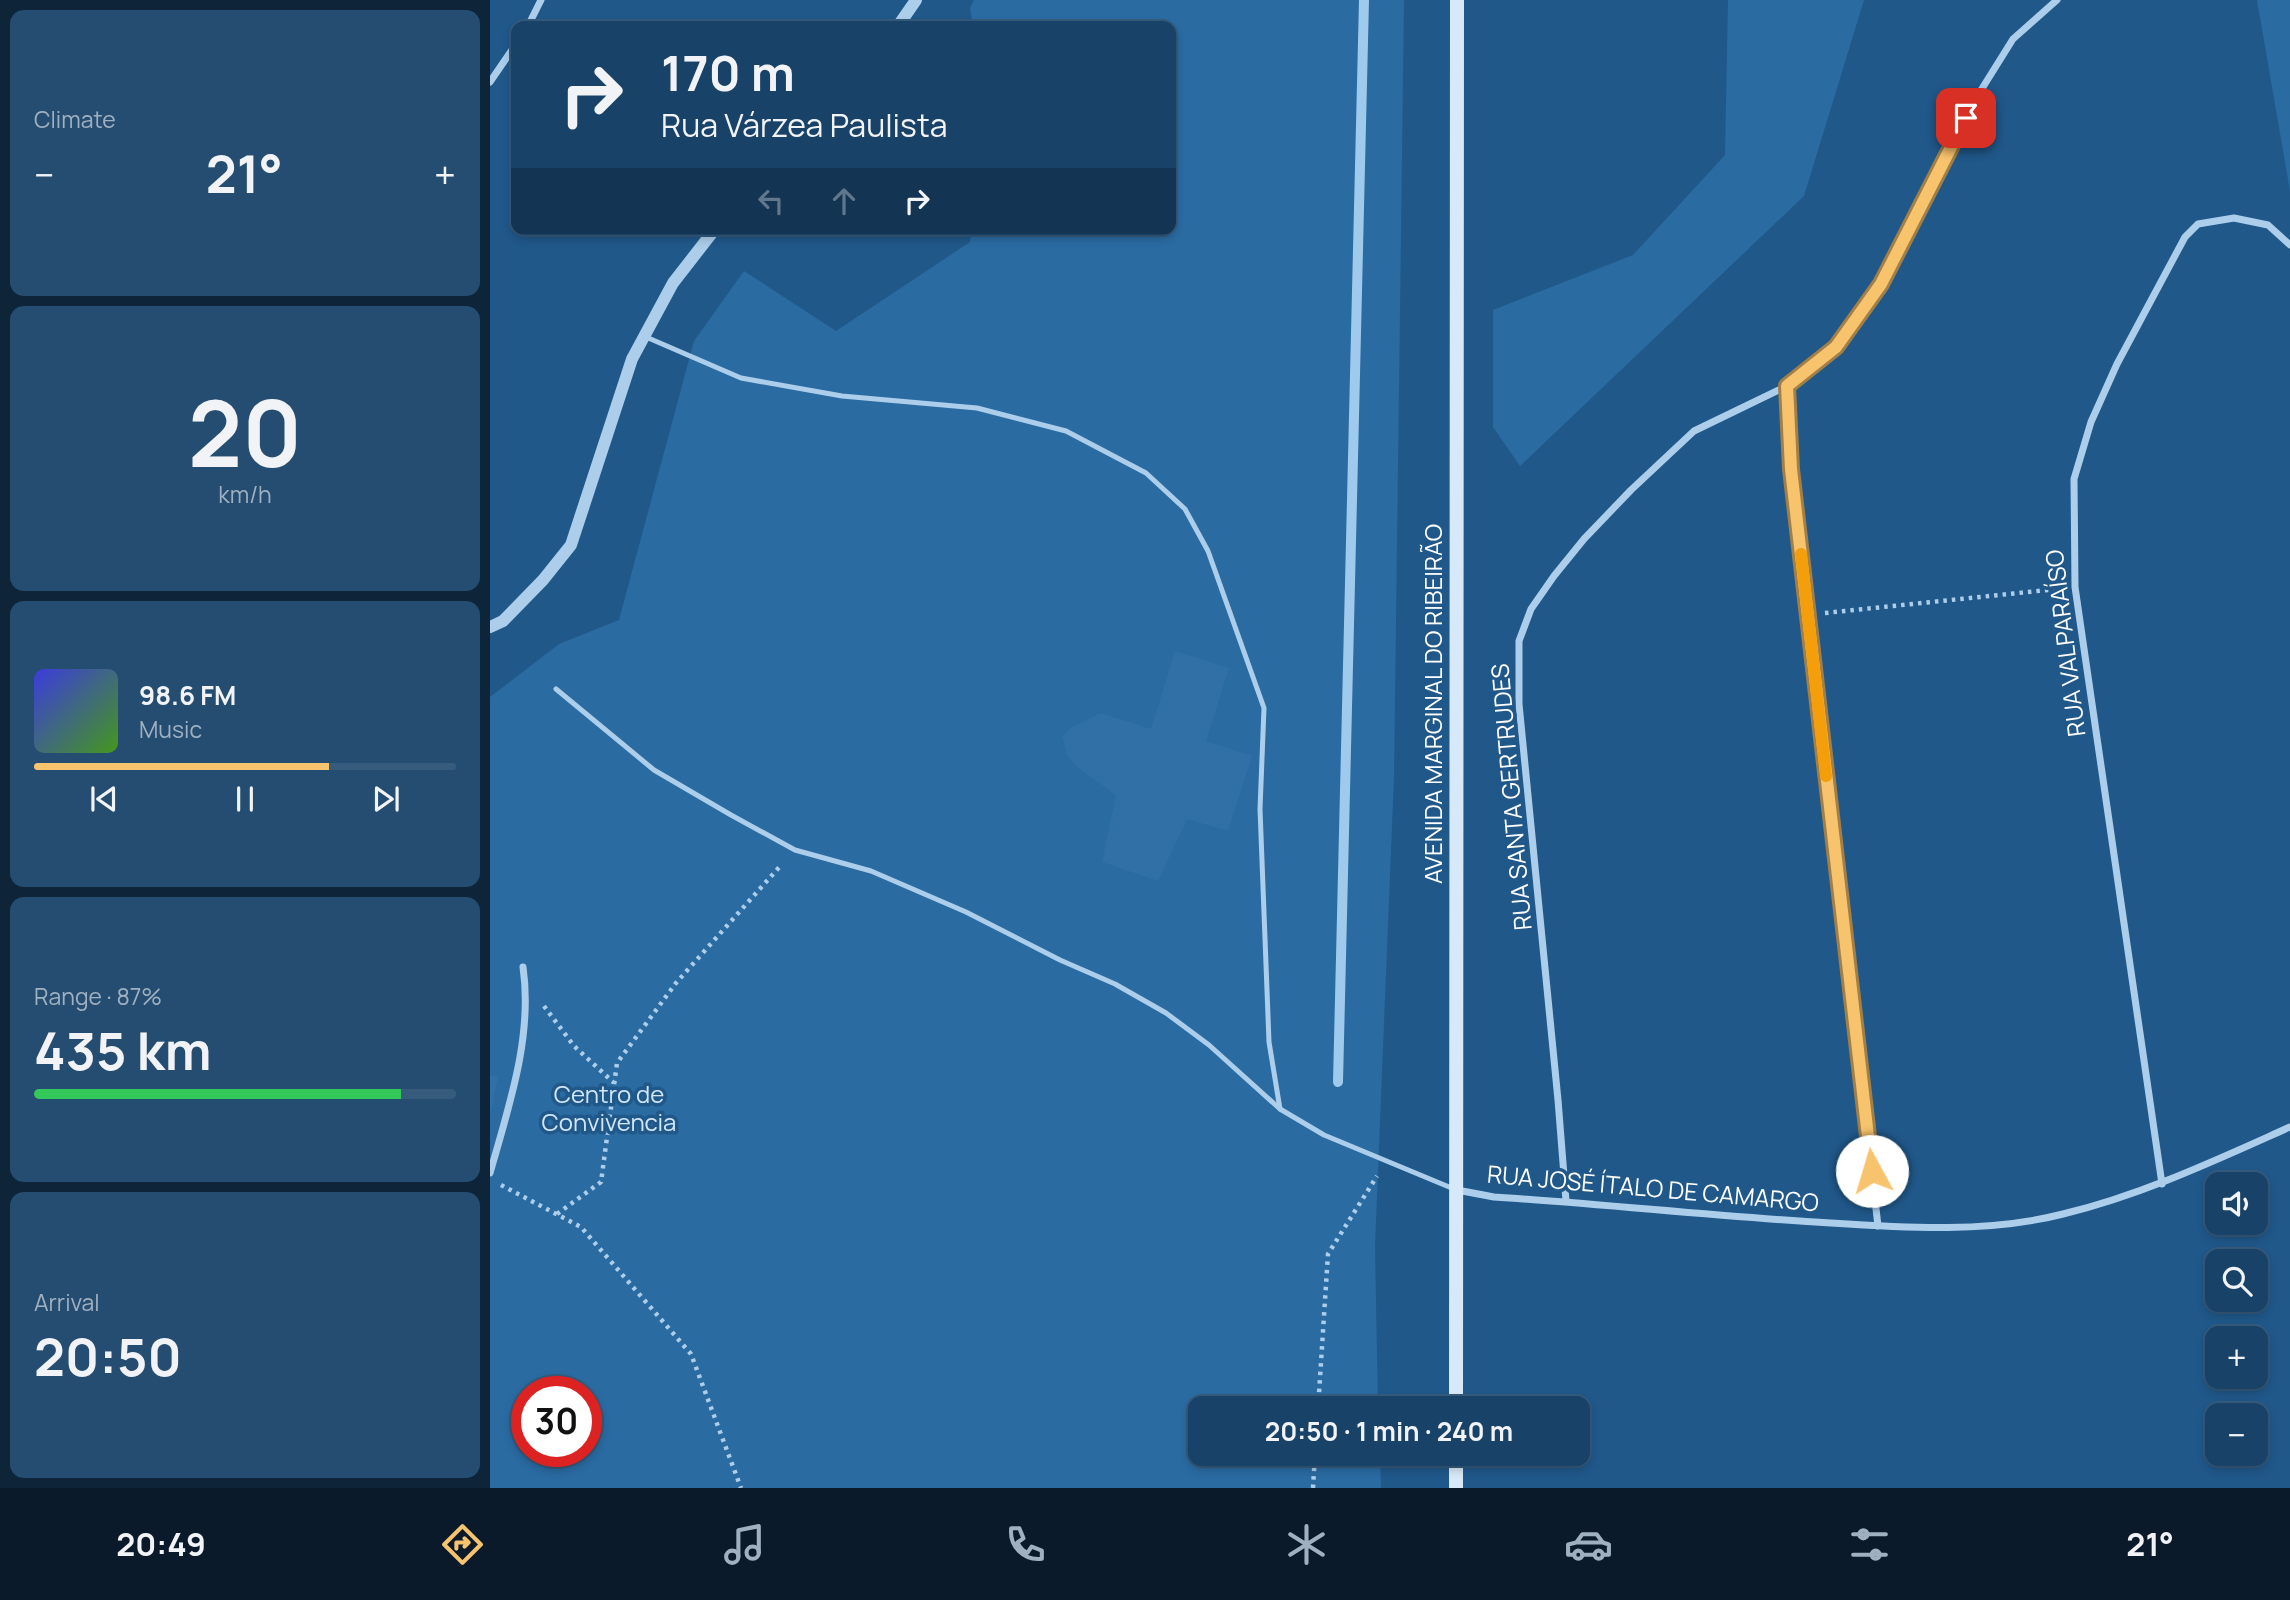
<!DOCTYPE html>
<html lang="en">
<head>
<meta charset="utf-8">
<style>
  body { margin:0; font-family:Manrope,sans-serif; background:#254d71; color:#f1f3f6; height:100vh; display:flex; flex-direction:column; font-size:26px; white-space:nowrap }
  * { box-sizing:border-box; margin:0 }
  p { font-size:23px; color:#9fb0c0 }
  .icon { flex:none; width:38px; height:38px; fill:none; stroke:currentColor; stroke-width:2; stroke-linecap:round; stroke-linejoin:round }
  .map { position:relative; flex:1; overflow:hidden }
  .panel { display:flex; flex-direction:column; gap:10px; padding:10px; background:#0d2439; width:490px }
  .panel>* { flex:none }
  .top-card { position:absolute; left:21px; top:21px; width:665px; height:214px; border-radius:14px; box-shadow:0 4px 10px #0003,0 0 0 2px #365b7c; background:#184268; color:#f1f3f6; overflow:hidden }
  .fabs { position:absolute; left:1715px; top:1172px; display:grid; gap:14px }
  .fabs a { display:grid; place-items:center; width:63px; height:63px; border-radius:14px; background:#184268; box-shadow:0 4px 10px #0003,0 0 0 2px #365b7c; font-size:35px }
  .speed { position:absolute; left:21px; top:1376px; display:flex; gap:14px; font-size:35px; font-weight:700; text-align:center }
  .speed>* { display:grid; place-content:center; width:91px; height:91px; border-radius:50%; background:#184268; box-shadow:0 4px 10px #0003,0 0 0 2px #365b7c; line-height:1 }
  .speed .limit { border:10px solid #d22; background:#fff; color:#111 }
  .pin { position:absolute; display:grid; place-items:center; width:60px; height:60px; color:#fff; margin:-30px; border-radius:14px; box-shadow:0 4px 10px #0006 }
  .me { position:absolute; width:77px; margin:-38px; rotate:354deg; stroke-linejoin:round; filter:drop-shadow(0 0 5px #0008) }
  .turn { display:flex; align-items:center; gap:24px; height:147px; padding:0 35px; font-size:32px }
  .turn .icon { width:91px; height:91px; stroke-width:2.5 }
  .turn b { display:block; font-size:49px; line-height:60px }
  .lanes { display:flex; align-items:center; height:66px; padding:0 35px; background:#0003; justify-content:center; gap:35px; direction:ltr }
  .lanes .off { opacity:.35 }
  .big { font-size:52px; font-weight:700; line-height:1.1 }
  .panel .tile { flex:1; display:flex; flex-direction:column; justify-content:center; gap:10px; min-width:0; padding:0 24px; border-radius:14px; background:#254d71 }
  .panel .dial { align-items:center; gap:0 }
  .dial b { font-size:91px; line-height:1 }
  .song { display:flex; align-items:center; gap:21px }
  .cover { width:84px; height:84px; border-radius:10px; background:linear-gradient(135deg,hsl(240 70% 55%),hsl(100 70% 35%)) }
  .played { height:7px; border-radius:4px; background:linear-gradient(90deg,#f8c36d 70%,#365b7c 70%) }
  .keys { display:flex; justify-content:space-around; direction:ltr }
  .heat { display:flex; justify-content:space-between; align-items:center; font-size:38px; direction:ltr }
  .charge { height:10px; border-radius:5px; background:linear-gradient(90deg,#34c759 87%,#365b7c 0) }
  .trip { position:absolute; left:698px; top:1396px; width:402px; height:70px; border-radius:14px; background:#184268; box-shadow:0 4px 10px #0003,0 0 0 2px #365b7c; font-weight:700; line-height:70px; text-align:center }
  .dock { display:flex; height:112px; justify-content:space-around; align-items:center; background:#0a1a2a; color:#9fb0c0 }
  .dock .icon { width:49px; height:49px }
  .dock .current { color:#f8c36d }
  .dock b { font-size:32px; color:#f1f3f6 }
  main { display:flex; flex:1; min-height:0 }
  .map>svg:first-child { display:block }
  .green { fill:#2a6ba2; fill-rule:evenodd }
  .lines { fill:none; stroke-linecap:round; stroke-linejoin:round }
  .stream { stroke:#a0caec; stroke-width:10 }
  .building { fill:#3070a7 }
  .path { stroke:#acceeb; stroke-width:4.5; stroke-dasharray:3.5 5; stroke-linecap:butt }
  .service { stroke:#acceeb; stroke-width:5 }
  .minor { stroke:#acceeb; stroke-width:7 }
  .tertiary { stroke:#acceeb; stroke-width:12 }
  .secondary { stroke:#d7e9f8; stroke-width:14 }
  .route-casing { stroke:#a17f47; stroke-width:18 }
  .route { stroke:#f8c36d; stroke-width:12 }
  .slow { stroke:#f59e0b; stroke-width:12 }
  .labels { text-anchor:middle; stroke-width:7; stroke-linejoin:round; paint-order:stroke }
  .street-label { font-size:24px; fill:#fff; stroke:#20588a }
  .park-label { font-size:24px; fill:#d1e6f8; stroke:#20588a }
</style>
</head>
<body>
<main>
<section class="panel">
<div class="tile"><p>Climate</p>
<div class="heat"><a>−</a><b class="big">21°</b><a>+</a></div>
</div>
<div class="tile dial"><b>20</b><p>km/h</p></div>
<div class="tile">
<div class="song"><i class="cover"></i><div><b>98.6 FM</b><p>Music</p></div></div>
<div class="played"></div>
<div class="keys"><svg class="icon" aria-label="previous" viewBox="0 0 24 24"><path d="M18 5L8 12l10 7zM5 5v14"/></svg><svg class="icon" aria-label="pause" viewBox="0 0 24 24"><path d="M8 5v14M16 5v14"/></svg><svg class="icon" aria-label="next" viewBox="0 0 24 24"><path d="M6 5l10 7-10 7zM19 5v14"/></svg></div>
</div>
<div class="tile"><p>Range · 87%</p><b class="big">435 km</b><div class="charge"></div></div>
<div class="tile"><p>Arrival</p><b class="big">20:50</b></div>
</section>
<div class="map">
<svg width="1800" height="1488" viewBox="0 0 1800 1488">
  <rect width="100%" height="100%" fill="#20588a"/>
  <g class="green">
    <path d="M484 0H914L904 777 885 1245 888 1409H710V1454H890L891 1488H0V697L69 644 129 620 204 341 254 271 346 331 480 242 482 229H681V26H483L480 8ZM37 1391H96V1451H37Z"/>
    <polygon points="1238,0 1374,0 1314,196 1030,466 1003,427 1003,310 1143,255 1235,155"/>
    <polygon points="1767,0 1800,0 1800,191"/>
  </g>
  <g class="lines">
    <polyline class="stream" points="848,1082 874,0"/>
  </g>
  <g class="building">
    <polygon points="685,651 739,668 716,741 762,756 738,831 697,819 668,881 612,862 626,795 587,767 577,755 572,736 582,727 611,713 661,729"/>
    <polygon points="0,1075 8,1077 1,1111 0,1111"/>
  </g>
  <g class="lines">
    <g class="path">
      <polyline points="1335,613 1567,589"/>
      <polyline points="54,1006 84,1046 123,1082"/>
      <polyline points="11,1185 91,1227 201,1354 251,1488"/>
      <polyline points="67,1214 111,1182 127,1063 186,983 292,864"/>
      <polyline points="828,1409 838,1254 887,1176"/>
      <polyline points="823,1488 825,1454"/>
    </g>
    <g class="service">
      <polyline points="156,337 251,378 352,396 487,408 576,431 656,473 695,509 718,551 774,708 770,809 779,1042 790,1109"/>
      <polyline points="66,689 164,770 241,815 305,850 381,871 476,912 570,960 625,984 676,1013 719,1045 790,1109 834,1135 964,1189"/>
    </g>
    <g class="minor">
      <polyline points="38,26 51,0"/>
      <polyline points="0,82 26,44"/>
      <polyline points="1297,386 1301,469 1388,1226"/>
      <path d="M0 1173C19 1106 43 1036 33 967"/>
      <polyline points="1672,1184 1585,587 1584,479 1601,422 1627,364 1695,237 1708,224 1744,218 1778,225 1800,245"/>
      <path d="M967 1190 1004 1197C1117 1204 1229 1217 1341 1223 1417 1228 1499 1233 1573 1214 1652 1195 1726 1160 1800 1127"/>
      <polyline points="1076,1201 1068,1100 1029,704 1029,641 1041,609 1064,576 1094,539 1141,490 1204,431 1297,386 1345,347 1391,284 1488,95 1523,39 1567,0"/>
    </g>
    <g class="tertiary">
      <polyline points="408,26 426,0"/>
      <polyline points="0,627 13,621 53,580 81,545 142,359 183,283 225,229"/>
    </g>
    <g class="secondary">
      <polyline points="966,1409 967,0"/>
      <polyline points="966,1488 966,1454"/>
    </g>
  </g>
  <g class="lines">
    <g class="route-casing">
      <polyline id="route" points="1382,1171 1301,469 1297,386 1346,347 1391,284 1476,118"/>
    </g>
    <use href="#route" class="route"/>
    <polyline class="slow" points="1311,554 1336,776"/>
  </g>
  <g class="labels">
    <g class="street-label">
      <text transform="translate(1576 643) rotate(-97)" y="8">RUA VALPARAÍSO</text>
      <text transform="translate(944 704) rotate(-90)" y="8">AVENIDA MARGINAL DO RIBEIRÃO</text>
      <text transform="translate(1022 797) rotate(-95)" y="8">RUA SANTA GERTRUDES</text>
      <text transform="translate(1163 1189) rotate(5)" y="8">RUA JOSÉ ÍTALO DE CAMARGO</text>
    </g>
    <g class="park-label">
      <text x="119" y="1103">Centro de<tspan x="119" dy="28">Convivencia</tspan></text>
    </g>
  </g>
</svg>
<div class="fabs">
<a><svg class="icon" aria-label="sound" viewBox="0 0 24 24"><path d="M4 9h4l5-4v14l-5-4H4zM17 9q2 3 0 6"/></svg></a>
<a><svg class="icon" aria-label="search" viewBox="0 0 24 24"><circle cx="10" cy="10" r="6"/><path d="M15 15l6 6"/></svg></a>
<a>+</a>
<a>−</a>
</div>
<div class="speed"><div class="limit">30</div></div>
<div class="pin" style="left:1476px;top:118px;background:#d93025"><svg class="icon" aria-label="arrive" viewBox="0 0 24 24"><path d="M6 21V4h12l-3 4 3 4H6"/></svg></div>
<svg class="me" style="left:1382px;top:1171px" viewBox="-20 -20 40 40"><circle r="19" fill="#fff"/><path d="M0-13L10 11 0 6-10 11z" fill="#f8c36d"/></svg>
<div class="trip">20:50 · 1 min · 240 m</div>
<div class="top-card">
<div class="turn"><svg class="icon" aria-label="right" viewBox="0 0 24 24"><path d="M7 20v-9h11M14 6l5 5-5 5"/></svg><div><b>170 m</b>Rua Várzea Paulista</div></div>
<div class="lanes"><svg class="icon off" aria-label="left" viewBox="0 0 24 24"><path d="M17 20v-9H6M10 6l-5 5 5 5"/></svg><svg class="icon off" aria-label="ahead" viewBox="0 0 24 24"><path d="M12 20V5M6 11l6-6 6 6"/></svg><svg class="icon" aria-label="right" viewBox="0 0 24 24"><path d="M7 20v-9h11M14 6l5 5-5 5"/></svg></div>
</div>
</div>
</main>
<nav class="dock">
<b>20:49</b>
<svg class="icon current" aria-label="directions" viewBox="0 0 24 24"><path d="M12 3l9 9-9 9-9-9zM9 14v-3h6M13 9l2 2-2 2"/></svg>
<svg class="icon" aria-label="music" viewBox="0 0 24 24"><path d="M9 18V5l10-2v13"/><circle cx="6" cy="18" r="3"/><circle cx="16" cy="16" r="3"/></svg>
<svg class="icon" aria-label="phone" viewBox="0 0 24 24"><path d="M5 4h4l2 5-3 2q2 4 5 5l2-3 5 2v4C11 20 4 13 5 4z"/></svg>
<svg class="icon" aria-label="climate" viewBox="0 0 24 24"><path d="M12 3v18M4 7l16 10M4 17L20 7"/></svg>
<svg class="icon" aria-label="car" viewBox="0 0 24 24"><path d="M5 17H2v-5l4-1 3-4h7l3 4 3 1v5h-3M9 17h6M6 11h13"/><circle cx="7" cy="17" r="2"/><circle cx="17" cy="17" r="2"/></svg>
<svg class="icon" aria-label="filters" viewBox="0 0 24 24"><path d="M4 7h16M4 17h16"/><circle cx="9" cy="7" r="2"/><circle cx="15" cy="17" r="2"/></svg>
<b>21°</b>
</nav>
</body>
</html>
